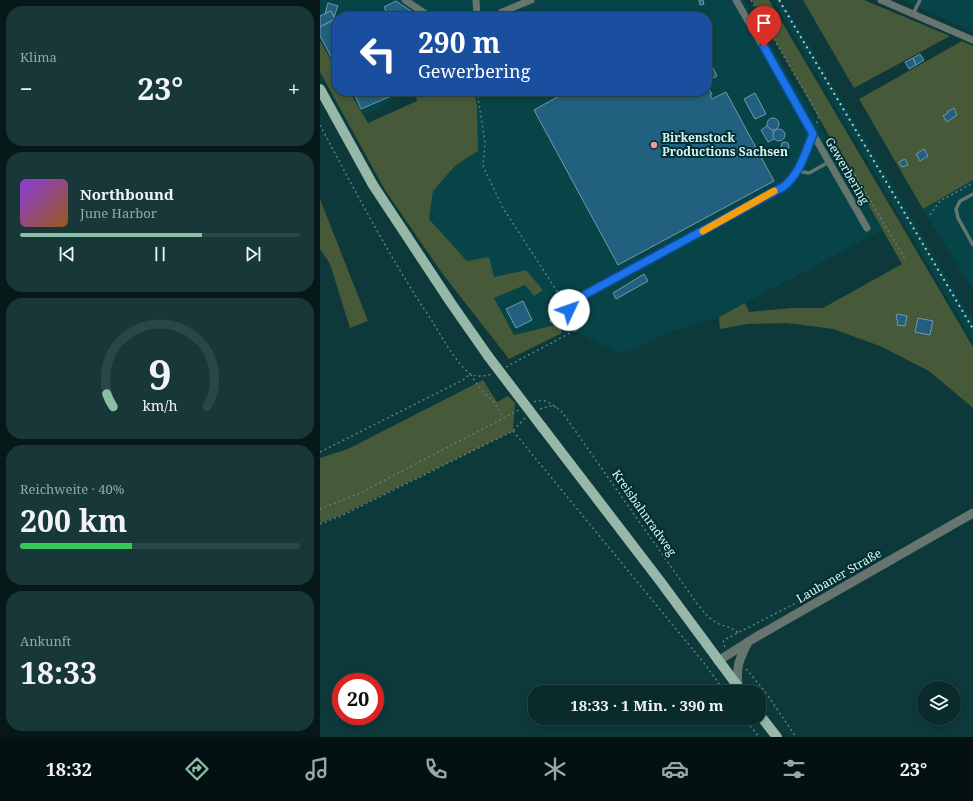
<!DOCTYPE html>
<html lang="de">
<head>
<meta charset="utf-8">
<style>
  body { margin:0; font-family:"Noto Serif",serif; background:#183738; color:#f1f3f6; height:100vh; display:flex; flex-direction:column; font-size:15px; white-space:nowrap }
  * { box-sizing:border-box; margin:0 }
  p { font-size:13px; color:#99a7a9 }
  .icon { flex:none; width:22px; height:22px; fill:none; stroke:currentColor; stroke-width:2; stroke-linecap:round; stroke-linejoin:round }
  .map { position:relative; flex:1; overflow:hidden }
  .side { display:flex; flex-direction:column; gap:6px; padding:6px; background:#061818; width:320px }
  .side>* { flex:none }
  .guide { position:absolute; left:12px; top:12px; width:380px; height:84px; border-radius:16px; box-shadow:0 2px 6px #0003,0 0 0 1px #2a4748; background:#1a4fa0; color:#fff; overflow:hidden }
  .controls { position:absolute; left:597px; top:681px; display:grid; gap:8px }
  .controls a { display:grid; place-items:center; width:44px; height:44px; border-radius:50%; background:#0a2b2c; box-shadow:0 2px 6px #0003,0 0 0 1px #2a4748; font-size:20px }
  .speed { position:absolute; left:12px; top:673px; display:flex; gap:8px; font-size:20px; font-weight:700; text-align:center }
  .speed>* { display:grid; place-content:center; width:52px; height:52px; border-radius:50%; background:#0a2b2c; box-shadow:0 2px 6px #0003,0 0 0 1px #2a4748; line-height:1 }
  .speed .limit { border:6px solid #d22; background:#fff; color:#111 }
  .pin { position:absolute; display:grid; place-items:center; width:34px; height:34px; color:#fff; margin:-41px -17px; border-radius:50% 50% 50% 0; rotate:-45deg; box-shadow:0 0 4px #0007 }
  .pin .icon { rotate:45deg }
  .me { position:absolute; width:44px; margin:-22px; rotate:48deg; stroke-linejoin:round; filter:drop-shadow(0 0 3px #0008) }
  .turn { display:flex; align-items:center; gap:14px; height:84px; padding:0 20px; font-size:18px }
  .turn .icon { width:52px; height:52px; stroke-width:2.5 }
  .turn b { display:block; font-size:28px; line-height:34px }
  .big { font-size:30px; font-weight:700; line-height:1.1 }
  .side .tile { flex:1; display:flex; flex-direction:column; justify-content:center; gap:6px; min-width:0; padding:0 14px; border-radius:16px; background:#183738 }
  .side .dial { align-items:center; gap:0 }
  .dial svg { height:104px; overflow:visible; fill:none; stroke:#2a4748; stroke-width:7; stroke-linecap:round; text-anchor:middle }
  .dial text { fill:#f1f3f6; stroke:none }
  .song { display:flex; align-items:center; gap:12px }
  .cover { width:48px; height:48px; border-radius:6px; background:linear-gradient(135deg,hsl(270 70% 55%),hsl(30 70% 35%)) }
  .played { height:4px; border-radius:2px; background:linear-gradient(90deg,#8abfa5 65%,#2a4748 65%) }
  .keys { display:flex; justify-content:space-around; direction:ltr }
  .heat { display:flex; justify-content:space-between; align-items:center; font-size:22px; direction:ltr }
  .charge { height:6px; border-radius:3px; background:linear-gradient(90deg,#34c759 40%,#2a4748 0) }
  .trip { position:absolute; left:208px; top:685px; width:238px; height:40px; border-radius:16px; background:#0a2b2c; box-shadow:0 2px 6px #0003,0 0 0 1px #2a4748; font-weight:700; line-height:40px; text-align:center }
  .tab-bar { display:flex; height:64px; justify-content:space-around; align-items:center; background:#041112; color:#99a7a9 }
  .tab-bar .icon { width:28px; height:28px }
  .tab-bar .current { color:#8abfa5 }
  .tab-bar b { font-size:18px; color:#f1f3f6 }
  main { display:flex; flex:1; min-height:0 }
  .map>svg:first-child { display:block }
  .built { fill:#064447 }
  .green { fill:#465939 }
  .building { fill:#21607f; stroke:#7697ab }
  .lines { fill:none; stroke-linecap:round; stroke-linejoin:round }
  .path { stroke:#5b7f80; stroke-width:1.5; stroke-dasharray:2 3; stroke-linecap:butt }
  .service { stroke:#66756e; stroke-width:3.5 }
  .minor { stroke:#66756e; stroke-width:7 }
  .tertiary { stroke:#66756e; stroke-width:9 }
  .primary { stroke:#97b7a9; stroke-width:10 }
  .rail { stroke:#b0cacc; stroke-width:2; stroke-dasharray:2 4; stroke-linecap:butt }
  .primary-bridge { stroke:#97b7a9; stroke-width:10 }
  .route-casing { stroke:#114b97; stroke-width:10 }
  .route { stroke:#1a73e8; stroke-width:7 }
  .slow { stroke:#f59e0b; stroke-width:7 }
  .poi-dot { fill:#f39aaa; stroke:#002f31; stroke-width:1.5 }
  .labels { text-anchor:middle; stroke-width:4; stroke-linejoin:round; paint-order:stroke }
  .poi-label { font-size:12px; font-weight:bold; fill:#dbf1f2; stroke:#002f31; text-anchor:start }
  .street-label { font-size:12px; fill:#dbf1f2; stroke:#002f31 }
</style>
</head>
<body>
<main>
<section class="side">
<div class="tile"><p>Klima</p>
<div class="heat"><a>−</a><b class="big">23°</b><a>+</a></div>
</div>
<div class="tile">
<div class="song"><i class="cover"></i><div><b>Northbound</b><p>June Harbor</p></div></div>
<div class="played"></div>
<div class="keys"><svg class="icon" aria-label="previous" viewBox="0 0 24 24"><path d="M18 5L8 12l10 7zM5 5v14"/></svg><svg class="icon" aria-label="pause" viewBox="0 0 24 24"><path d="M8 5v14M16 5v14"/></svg><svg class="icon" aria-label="next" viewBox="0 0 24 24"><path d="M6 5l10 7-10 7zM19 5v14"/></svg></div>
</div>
<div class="tile dial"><svg viewBox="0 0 100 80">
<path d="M14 69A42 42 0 1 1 86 69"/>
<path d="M14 69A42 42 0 0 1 9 59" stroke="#8abfa5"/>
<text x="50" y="56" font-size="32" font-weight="700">9</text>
<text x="50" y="72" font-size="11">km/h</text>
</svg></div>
<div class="tile"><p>Reichweite · 40%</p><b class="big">200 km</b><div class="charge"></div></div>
<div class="tile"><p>Ankunft</p><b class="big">18:33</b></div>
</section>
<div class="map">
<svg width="653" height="737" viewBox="0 0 653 737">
  <rect width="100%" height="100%" fill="#0d393b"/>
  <g class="built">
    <polygon points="0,0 424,0 562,230 399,317 353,331 302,354 239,324 194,335 173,298 205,285 206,270 174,277 147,261 109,219 113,191 136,165 158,151 157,105 154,91 387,91 387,17 17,17 17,70 0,41"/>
    <polygon points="453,0 462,0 653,321 653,342"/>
    <polygon points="583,0 653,0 653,32"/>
    <polygon points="29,91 93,91 43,116"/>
    <polygon points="653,180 653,290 603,209"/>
  </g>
  <g class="green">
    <polygon points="432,0 449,0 653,347 653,408 609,371 560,346 513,329 467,323 427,324 400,329 399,317 425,303 429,312 472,308 503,308 582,264"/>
    <polygon points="483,0 544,0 630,36 534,88"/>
    <polygon points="0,41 17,70 17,91 29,91 48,123 97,101 95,91 154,91 157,105 158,151 136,165 113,191 109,219 147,261 169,257 174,277 206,270 223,290 214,296 205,285 174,298 194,335 239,324 242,333 189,359 122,273 65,190 0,72"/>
    <polygon points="642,41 653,46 653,180 603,209 539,99"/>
    <polygon points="0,199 48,321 30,328 10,264 0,249"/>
    <polygon points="163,380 177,402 188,396 195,403 193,431 23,514 0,523 0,458 28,449"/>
  </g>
  <g class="building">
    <polygon points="379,0 383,0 384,4 380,5"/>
    <polygon points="76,1 100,17 69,17 64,7"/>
    <polygon points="8,3 18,6 14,17 11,11 5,14"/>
    <polygon points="11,11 15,19 0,27 0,16"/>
    <polygon points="15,19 17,22 17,68 0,36 0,27"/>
    <polygon points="600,54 604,60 596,65 593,58"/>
    <polygon points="387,56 397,76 387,81"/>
    <polygon points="593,58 596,65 589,69 585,62"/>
    <polygon points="387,86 392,94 390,95 392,99 406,92 454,181 298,265 214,110 248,91 387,91"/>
    <polygon points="33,91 83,91 41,109"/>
    <polygon points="435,93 446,114 435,119 424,99"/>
    <polygon points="634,108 637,115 627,122 623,116 628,113 627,112"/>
    <circle cx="453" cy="124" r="6"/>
    <polygon points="447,126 454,132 454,139 448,142 441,130"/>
    <circle cx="459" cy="135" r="6"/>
    <circle cx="465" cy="146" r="4"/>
    <polygon points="604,149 608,156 600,161 596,154"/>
    <polygon points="585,159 588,165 582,167 579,162"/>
    <polygon points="324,274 328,281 296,299 293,293"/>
    <polygon points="203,301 212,320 196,328 186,309"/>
    <polygon points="577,314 587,316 585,326 577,325 578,320 576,319"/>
    <polygon points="598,318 613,321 610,335 595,332"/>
  </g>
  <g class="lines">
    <g class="path">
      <polyline points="431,0 499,116 496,125"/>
      <polyline points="157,91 165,142 163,166 183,208 246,305"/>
      <path d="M0 125C35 191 70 258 112 321 122 337 134 360 149 373 155 378 165 376 172 374"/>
      <polyline points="519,165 531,168 585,259"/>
      <polyline points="610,215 620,201 653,183"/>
      <polyline points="186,367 252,332"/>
      <path d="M214 402C224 397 234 405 242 412L378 605C384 612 389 619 397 623 404 627 413 627 418 633"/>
      <polyline points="220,409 230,406 236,407"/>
      <polyline points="193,431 384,663 405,692"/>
      <polyline points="0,452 143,380 150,374 162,391 174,402 184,418"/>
      <polyline points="0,509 40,493 199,410"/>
      <polyline points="0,524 23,515 193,431 205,418"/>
      <polyline points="405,647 403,643 404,640 501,590"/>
      <polyline points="426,669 444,690 476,737"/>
      <polyline points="424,718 439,737"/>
    </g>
    <g class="service">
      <polyline points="593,14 600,0"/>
      <polyline points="478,171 489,173 509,162"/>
      <polyline points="653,194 640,201 636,209 638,218 653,245"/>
      <path d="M231 321C244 313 256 305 266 294L463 187C479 174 485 154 493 135"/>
      <path d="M255 330C263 320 260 314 258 302"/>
    </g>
    <g class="minor">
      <polyline points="85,0 110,17"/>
      <polyline points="156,0 157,17"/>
      <polyline points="416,0 547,228"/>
      <polyline points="561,0 653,40"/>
      <polyline points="175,17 182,12 211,0"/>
    </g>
    <g class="tertiary">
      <polyline points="398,661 436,637 653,513"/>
      <path d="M418 686C416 666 419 660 428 642"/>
    </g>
    <g class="primary">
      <polyline points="0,89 53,185 131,303 168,356"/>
      <polyline points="222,427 340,581 422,692"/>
      <polyline points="439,714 457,737"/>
    </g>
    <polyline class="rail" points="459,0 653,329"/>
    <polyline class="primary-bridge" points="168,356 222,427"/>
  </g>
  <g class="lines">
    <g class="route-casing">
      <path id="route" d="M249 310 258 302 266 294 463 187C480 174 485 153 493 134L444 47"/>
    </g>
    <use href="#route" class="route"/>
    <polyline class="slow" points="383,231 454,191"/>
  </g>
  <circle class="poi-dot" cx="334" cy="145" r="4"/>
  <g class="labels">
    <g class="poi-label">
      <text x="342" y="142">Birkenstock<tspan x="342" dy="14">Productions Sachsen</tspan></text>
    </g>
    <g class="street-label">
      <text transform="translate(527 171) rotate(60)" y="4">Gewerbering</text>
      <text transform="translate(324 513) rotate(55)" y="4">Kreisbahnradweg</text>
      <text transform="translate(519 576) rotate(-30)" y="4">Laubaner Straße</text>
    </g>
  </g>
</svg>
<div class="controls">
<a><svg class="icon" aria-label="layers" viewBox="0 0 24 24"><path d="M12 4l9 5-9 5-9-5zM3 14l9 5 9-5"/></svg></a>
</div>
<div class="speed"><div class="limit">20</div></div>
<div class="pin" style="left:444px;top:47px;background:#d93025"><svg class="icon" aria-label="arrive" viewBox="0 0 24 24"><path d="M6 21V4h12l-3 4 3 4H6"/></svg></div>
<svg class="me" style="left:249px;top:310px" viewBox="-20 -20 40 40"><circle r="19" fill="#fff"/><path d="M0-13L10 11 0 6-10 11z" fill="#1a73e8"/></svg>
<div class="trip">18:33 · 1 Min. · 390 m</div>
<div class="guide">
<div class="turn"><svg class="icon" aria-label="left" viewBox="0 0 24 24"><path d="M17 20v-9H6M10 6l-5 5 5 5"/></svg><div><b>290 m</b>Gewerbering</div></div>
</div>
</div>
</main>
<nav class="tab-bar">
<b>18:32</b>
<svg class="icon current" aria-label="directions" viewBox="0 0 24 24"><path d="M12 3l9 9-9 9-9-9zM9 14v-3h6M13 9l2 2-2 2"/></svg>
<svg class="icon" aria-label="music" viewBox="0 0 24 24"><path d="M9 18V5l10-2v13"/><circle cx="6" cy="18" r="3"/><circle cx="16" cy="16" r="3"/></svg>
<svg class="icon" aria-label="phone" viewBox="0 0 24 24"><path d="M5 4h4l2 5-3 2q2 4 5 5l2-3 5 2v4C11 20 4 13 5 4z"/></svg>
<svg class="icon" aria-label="climate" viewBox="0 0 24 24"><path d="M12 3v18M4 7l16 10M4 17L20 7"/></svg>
<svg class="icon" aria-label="car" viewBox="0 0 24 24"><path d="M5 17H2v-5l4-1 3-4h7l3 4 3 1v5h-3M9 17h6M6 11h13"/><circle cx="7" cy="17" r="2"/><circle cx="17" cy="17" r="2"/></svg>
<svg class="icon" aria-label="filters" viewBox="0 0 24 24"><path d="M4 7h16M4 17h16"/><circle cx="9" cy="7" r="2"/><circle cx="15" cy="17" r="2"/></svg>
<b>23°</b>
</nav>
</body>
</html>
